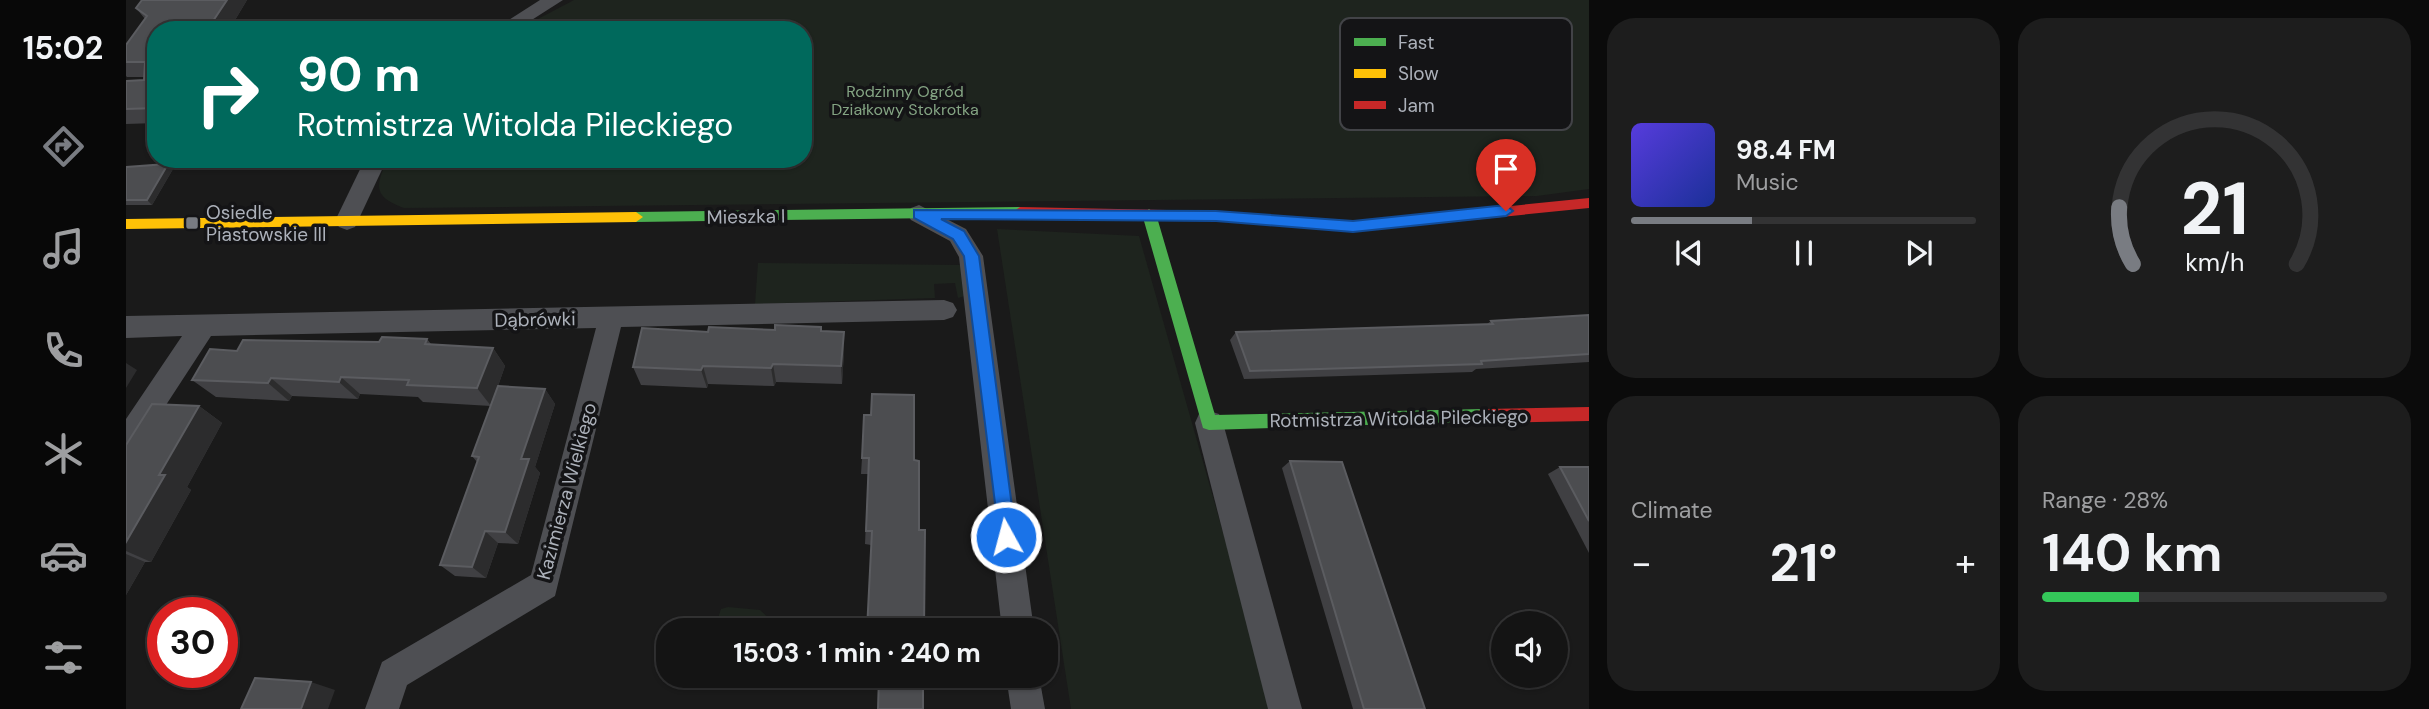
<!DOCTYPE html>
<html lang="en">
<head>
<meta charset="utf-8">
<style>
  body { margin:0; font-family:"DM Sans",sans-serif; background:#1d1d1d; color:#f1f3f6; height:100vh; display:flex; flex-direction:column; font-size:26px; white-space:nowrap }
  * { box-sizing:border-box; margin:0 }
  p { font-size:23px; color:#9d9ea0 }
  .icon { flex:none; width:38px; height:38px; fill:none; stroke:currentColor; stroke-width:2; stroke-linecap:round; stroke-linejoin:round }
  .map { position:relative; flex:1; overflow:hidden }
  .details { display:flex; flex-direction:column; gap:18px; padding:18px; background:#0b0b0b; width:840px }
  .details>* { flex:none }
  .top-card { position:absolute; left:21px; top:21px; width:665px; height:147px; border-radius:28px; box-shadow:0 2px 5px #0004,0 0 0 2px #333334; background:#00695c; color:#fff; overflow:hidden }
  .tools { position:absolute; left:1365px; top:611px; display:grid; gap:14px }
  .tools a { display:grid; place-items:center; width:77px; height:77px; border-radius:50%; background:#141414; box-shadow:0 2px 5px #0004,0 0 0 2px #333334; font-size:35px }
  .speed { position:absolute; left:21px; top:597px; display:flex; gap:14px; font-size:35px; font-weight:700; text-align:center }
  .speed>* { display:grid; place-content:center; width:91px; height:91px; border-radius:50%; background:#141414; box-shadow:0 2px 5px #0004,0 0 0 2px #333334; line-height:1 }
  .speed .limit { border:10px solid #d22; background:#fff; color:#111 }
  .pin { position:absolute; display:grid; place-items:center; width:60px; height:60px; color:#fff; margin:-72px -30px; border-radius:50% 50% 50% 0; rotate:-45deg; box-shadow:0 0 7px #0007 }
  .pin .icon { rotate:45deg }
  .me { position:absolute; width:77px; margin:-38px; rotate:353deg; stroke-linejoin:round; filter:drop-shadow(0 0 5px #0008) }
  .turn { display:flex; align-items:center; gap:24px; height:147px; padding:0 35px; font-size:32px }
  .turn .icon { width:91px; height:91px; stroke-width:2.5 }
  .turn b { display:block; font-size:49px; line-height:60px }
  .big { font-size:52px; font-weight:700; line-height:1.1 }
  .details .widget { flex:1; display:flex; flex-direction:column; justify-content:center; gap:10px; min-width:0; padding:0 24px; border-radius:28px; background:#1d1d1d }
  .details .dial { align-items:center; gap:0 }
  .dial svg { height:182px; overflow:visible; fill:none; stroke:#333334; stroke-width:7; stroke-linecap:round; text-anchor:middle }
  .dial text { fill:#f1f3f6; stroke:none }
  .song { display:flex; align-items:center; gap:21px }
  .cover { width:84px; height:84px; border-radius:10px; background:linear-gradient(135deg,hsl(250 70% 55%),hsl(230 70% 35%)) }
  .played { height:7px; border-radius:4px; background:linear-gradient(90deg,#797c82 35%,#333334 35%) }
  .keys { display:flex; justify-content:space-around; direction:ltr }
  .heat { display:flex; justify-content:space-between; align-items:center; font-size:38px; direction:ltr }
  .charge { height:10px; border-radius:5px; background:linear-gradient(90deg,#34c759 28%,#333334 0) }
  .details .tiles { flex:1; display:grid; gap:18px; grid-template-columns:repeat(2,1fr) }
  .trip { position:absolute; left:530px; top:618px; width:402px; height:70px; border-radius:28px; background:#141414; box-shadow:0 2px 5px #0004,0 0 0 2px #333334; font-weight:700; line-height:70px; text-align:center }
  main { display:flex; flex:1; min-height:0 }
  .tabs { display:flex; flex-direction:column; width:126px; justify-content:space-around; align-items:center; background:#080808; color:#9d9ea0 }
  .tabs .icon { width:49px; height:49px }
  .tabs .on { color:#797c82 }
  .tabs b { font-size:32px; color:#f1f3f6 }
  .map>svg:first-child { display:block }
  .green { fill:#1e241e }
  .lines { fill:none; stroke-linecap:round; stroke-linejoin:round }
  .street { fill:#4e4f53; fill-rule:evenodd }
  .fast { fill:#4caf50; fill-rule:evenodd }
  .slow { fill:#ffc107; fill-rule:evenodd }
  .jam { fill:#c62828; fill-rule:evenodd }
  .wall { fill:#404043 }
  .shaded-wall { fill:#2c2c2d }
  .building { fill:#4c4d50; stroke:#5b5c60; stroke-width:2 }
  .route { fill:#1a73e8; stroke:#114b97; stroke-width:2 }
  .poi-dot { fill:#797c82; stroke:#141416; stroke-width:2.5 }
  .labels { text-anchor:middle; stroke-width:7; stroke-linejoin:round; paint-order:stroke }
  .far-park-label { font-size:16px; fill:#84a483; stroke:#141416 }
  .poi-label { font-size:19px; fill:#acb1ba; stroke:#141416; text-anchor:start }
  .street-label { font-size:19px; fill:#acb1ba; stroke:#141416 }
  .key { fill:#141416; stroke:#424347; stroke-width:2 }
  .key-label { font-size:19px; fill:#acb1ba }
</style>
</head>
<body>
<main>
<nav class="tabs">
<b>15:02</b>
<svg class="icon on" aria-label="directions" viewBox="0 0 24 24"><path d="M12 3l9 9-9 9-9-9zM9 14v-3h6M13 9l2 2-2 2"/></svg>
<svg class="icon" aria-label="music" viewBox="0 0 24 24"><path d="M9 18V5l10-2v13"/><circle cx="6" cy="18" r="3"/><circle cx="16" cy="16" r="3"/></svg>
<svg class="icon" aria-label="phone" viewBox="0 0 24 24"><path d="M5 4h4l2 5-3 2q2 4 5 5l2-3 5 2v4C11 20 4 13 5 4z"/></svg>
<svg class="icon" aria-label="climate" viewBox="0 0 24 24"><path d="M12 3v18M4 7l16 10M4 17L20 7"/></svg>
<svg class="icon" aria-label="car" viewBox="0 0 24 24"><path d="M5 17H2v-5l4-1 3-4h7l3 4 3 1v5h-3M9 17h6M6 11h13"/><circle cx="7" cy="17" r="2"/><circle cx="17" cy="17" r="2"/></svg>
<svg class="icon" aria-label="filters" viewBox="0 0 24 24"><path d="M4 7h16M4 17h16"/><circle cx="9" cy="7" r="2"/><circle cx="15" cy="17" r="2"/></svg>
</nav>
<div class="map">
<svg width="1463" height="709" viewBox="0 0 1463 709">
  <rect width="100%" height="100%" fill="#1a1a1a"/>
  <g class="green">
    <path d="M448 0H1463V189L1411 196 278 208C247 197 249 186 262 159H677V30H391Z"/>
    <polygon points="871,229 1013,236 1147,709 945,709"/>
    <polygon points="632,263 835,265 839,296 832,298 829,283 808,284 809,298 629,304"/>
    <polygon points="602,607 634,610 648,623 647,630 588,630 595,609"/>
  </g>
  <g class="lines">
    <g class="street">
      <polygon points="414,0 437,0 390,30 367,30"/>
      <polygon points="239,159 261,159 229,227 221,230 213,227 209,221"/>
      <polygon points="793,205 840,229 857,256 908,630 876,630 833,257 824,241 785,220 781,214 785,208"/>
      <polygon points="818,300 827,303 831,310 827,317 818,320 495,327 429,596 281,685 273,709 239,709 256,662 405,575 470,328 85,336 10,451 0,455 0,419 56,336 0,338 0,316"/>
      <polygon points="1083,411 1093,414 1097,423 1176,709 1142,709 1069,423 1073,414"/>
      <polygon points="880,676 913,676 919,709 885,709"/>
    </g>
    <g class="fast">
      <polygon points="894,207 901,212 894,217 510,222 503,217 510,212"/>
      <polygon points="1023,209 1030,214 1089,415 1358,409 1364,411 1366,416 1364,421 1083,430 1077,428 1016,214"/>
    </g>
    <polygon class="slow" points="510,212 517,217 510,222 0,229 0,219"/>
    <g class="jam">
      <polygon points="1463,198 1463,208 1227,232 1090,221 894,217 887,212 894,207 1090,211 1227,222"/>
      <polygon points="1463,407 1463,421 1358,423 1352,421 1350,416 1352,411 1358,409"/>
    </g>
  </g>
  <g class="wall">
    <polygon points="16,0 121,0 103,30 30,30 30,123 0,124 0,81 18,80 18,77 1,77 0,76 0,45 19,19 10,8"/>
    <polygon points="0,167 47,169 26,205 0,205"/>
    <polygon points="1463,315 1463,362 1350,369 1346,372 1118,379 1104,340 1110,332 1361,324 1365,321"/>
    <polygon points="695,331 718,351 716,384 650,382 648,386 582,384 581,388 515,385 507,367 582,332"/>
    <polygon points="301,339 305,344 367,348 379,366 372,386 419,389 429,404 409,467 414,473 392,544 372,543 360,578 329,576 314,565 351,462 346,456 365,406 297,402 292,397 234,394 232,399 166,396 163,401 90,397 66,380 111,351"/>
    <polygon points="73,406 96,423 61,487 65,490 25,562 19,562 0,595 0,445"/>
    <polygon points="736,458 788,460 793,530 745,545 739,544 742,474 735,474"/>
    <polygon points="1164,461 1299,709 1227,709 1156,468"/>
    <polygon points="1434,467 1463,467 1463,553 1422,474"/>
    <polygon points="739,676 797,676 797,709 752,709 752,678 739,677"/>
  </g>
  <g class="shaded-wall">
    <polygon points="101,0 121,0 103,30 81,30"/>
    <polygon points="42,164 47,169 26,205 21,200"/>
    <polygon points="718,332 718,351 716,384 715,366"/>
    <polygon points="367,348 379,366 365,406 351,388"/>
    <polygon points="0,363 11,370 0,388"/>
    <polygon points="647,364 650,382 648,386 645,368"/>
    <polygon points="577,366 582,384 581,388 575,370"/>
    <polygon points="215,377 234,394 232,399 213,382"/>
    <polygon points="145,378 166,396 163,401 142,383"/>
    <polygon points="419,389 429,404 409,467 414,473 392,544 379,532 395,459"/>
    <polygon points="73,406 96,423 61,487 65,490 25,562 0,551 0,542 33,475"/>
    <polygon points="359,531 372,543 360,578 346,567"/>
    <polygon points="0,554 19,562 0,595"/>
    <polygon points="185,682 209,690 202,709 175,709"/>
  </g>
  <g class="building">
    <polygon points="16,0 101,0 81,30 30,30 30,108 0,109 0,81 18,80 19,62 0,62 0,45 21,16 10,8"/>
    <polygon points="42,164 21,200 0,200 0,167"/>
    <polygon points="1463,315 1463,354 1355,361 1356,364 1124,371 1110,332 1367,324 1365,321"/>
    <polygon points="649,325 695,327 695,331 718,332 715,366 647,364 645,368 577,366 575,370 507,367 516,328 582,332 583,327 649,330"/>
    <polygon points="256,337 301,339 299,344 367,348 351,388 281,385 283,380 215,377 213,382 145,378 142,383 66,380 84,349 111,351 117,340 253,342"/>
    <polygon points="372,386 419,389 395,459 403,459 379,532 359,531 346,567 314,565 353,457 346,456"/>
    <polygon points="746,394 788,395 788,460 793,461 793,530 799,530 798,630 741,630 746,531 740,531 743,458 736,458 738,415 745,415"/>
    <polygon points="26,404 73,406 33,475 39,475 0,542 0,445"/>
    <polygon points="1164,461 1216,462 1299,709 1238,709"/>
    <polygon points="1434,467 1463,467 1463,521"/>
    <polygon points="753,676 797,676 797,709 752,709"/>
    <polygon points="129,678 185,682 175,709 115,709"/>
  </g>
  <polygon class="route" points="1380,205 1387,211 1380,216 1227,232 1090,221 815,219 838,231 853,256 890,537 887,543 880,546 874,543 838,256 827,239 788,218 788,210 1090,211 1227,221"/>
  <rect class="poi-dot" x="59" y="216" width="14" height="14" rx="3.5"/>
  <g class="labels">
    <g class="far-park-label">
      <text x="779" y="97">Rodzinny Ogród<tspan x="779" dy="18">Działkowy Stokrotka</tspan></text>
    </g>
    <g class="poi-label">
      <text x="80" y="219">Osiedle<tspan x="80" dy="22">Piastowskie III</tspan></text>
    </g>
    <g class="street-label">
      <text transform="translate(620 216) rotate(-1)" y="7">Mieszka I</text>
      <text transform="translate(409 319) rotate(-1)" y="7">Dąbrówki</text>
      <text transform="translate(1273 418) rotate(-1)" y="7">Rotmistrza Witolda Pileckiego</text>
      <text transform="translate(440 491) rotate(-75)" y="7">Kazimierza Wielkiego</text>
    </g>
  </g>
  <rect x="1214" y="18" width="232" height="112" rx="10" class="key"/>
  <rect x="1228" y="38" width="32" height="8" fill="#4caf50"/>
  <rect x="1228" y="69" width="32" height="9" fill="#ffc107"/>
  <rect x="1228" y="101" width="32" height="8" fill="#c62828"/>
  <g class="key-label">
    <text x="1272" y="49">Fast</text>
    <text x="1272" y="80">Slow</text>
    <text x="1272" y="112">Jam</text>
  </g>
</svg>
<div class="tools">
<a><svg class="icon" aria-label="sound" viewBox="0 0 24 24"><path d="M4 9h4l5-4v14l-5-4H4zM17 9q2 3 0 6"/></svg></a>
</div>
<div class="speed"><div class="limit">30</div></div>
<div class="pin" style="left:1380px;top:211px;background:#d93025"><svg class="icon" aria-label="arrive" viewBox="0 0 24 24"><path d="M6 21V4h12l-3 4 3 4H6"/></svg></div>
<svg class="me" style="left:880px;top:537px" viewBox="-20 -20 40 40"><circle r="17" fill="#1a73e8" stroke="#fff" stroke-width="3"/><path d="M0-11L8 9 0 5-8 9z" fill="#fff"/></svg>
<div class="trip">15:03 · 1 min · 240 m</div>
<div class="top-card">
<div class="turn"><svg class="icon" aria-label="right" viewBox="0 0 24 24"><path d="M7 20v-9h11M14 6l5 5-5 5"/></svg><div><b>90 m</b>Rotmistrza Witolda Pileckiego</div></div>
</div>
</div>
<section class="details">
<div class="tiles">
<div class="widget">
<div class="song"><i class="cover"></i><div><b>98.4 FM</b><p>Music</p></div></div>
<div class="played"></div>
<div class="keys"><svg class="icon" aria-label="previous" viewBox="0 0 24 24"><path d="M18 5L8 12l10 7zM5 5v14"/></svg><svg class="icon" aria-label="pause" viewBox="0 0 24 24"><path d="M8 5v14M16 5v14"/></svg><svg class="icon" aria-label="next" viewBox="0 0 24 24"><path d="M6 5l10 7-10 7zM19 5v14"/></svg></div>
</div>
<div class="widget dial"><svg viewBox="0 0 100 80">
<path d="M14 69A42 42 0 1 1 86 69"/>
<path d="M14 69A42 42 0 0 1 8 44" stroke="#797c82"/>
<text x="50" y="56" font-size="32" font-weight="700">21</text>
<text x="50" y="72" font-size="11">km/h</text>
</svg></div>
<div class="widget"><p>Climate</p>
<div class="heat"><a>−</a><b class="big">21°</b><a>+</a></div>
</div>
<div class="widget"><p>Range · 28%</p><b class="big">140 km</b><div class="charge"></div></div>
</div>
</section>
</main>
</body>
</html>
